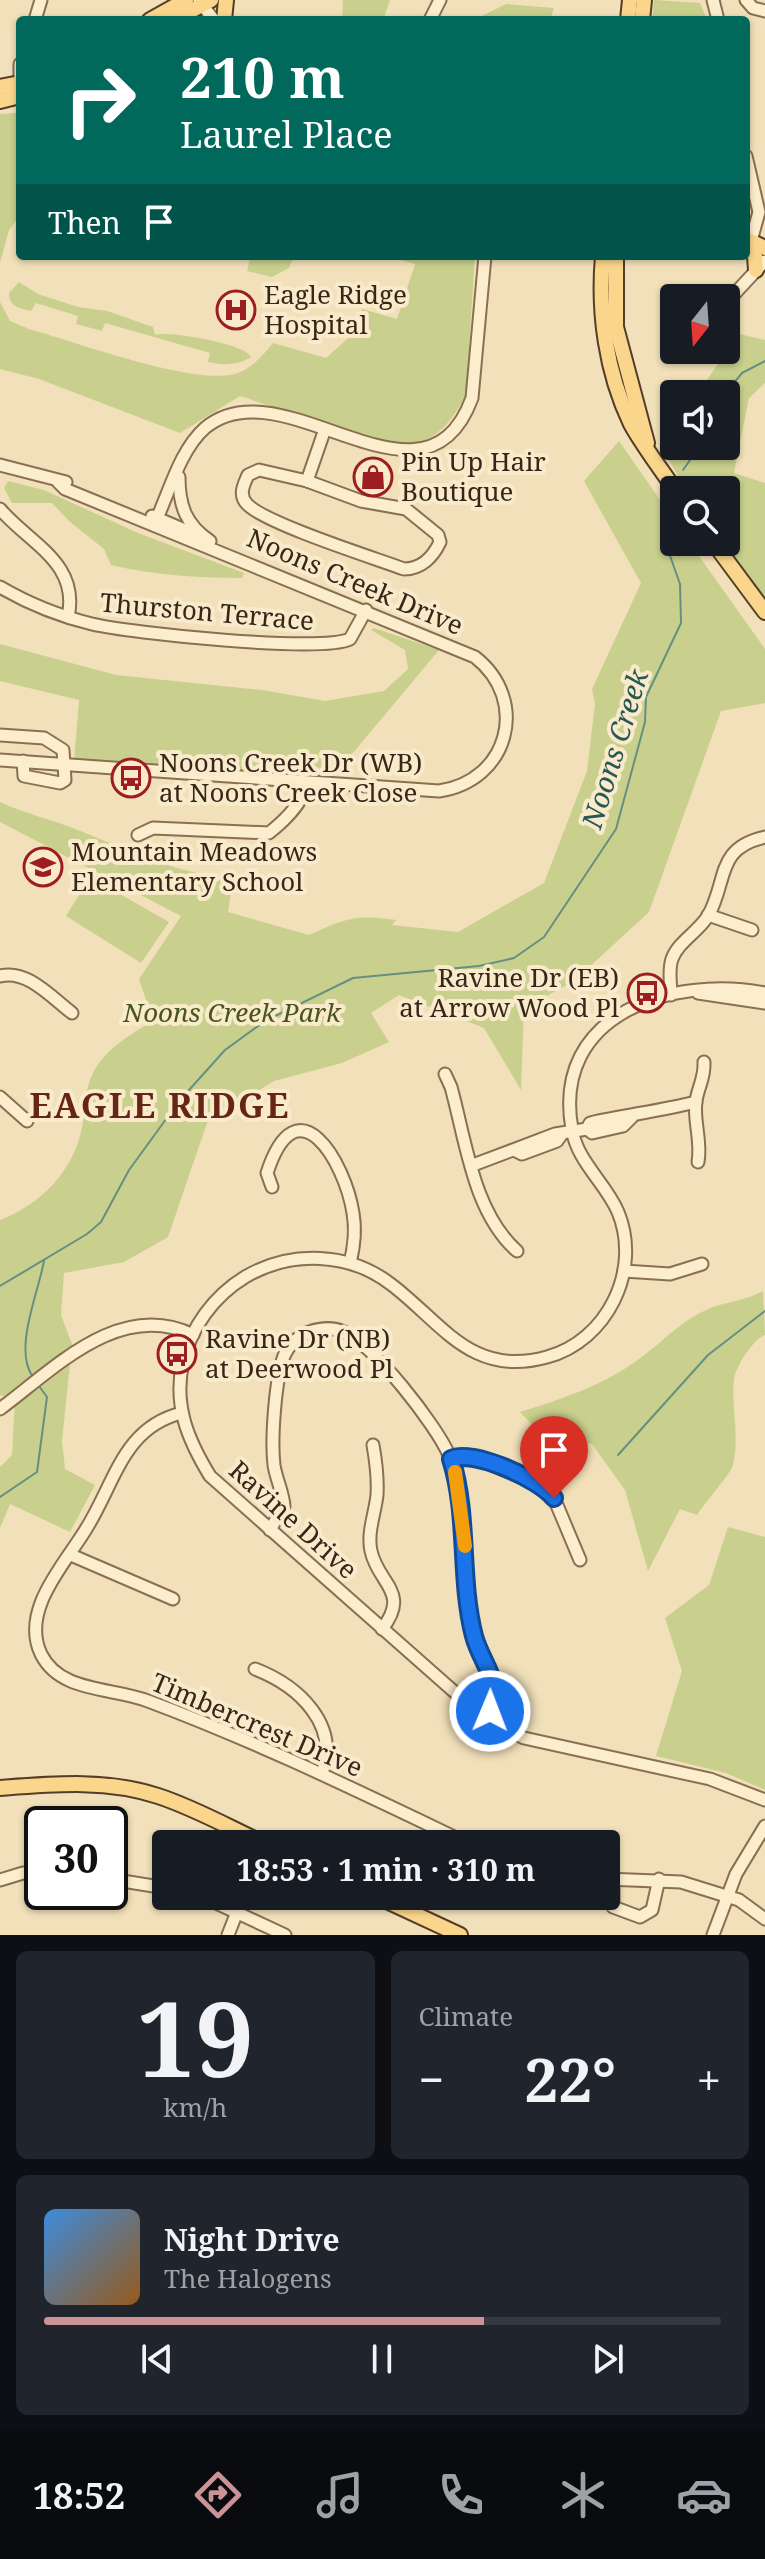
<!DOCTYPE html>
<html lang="en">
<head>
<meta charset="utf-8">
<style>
  body { margin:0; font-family:"Noto Serif",serif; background:#20242c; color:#f1f3f6; height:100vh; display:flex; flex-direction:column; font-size:30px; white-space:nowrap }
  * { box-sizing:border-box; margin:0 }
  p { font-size:26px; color:#9ea1a6 }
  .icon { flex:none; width:44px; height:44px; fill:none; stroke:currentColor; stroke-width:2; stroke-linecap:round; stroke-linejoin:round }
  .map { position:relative; height:1935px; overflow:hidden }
  .details { display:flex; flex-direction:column; gap:16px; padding:16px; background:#0d0f14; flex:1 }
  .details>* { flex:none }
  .guide { position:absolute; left:16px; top:16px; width:734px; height:244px; border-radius:8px; box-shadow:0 2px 6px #0004; background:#00695c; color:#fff; overflow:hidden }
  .needle { width:52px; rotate:197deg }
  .controls { position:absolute; left:660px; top:284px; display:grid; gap:16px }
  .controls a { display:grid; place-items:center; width:80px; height:80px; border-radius:8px; background:#171b24; box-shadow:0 2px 6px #0004; font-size:40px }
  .speed { position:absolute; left:24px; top:1806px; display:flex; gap:16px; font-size:40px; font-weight:700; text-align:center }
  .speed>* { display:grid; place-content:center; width:104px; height:104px; border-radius:50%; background:#171b24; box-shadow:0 2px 6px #0004; line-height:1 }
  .speed .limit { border:4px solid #111; border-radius:12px; background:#fff; color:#111 }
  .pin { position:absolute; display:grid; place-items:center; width:68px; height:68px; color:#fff; margin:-82px -34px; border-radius:50% 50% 50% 0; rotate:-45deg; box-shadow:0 0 8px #0007 }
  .pin .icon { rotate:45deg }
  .me { position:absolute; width:88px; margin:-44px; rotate:1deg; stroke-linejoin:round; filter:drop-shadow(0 0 6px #0008) }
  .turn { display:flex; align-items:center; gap:28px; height:168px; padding:0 32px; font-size:36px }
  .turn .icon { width:104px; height:104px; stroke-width:2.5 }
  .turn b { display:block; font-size:56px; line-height:68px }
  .then { display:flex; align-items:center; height:76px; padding:0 32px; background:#0003; gap:16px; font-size:30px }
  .big { font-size:60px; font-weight:700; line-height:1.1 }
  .details .tile { flex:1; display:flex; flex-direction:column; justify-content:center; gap:12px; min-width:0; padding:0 28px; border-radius:12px; background:#20242c }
  .details .dial { align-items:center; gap:0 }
  .dial b { font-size:104px; line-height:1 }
  .song { display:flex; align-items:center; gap:24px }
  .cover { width:96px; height:96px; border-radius:12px; background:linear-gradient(135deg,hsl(210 70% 55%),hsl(30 70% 35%)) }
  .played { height:8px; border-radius:4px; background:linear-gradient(90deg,#cb9396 65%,#363941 65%) }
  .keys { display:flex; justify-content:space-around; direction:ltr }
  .heat { display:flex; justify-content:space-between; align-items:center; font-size:44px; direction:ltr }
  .details .tiles { flex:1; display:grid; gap:16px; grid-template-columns:1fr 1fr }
  .tile:last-child { grid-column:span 2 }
  .trip { position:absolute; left:152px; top:1830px; width:468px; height:80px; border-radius:8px; background:#171b24; box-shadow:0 2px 6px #0004; font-weight:700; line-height:80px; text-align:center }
  .tab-bar { display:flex; height:128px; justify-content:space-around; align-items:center; background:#090b0e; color:#9ea1a6 }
  .tab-bar .icon { width:56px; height:56px }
  .tab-bar .on { color:#cb9396 }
  .tab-bar b { font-size:36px; color:#f1f3f6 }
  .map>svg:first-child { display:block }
  .green { fill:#c9d08d }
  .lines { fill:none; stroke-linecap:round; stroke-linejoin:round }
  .stream { stroke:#668f84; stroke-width:2 }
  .minor-casing { stroke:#896f53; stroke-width:15 }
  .major-casing { stroke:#563d28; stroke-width:18 }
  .minor { stroke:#fcedcd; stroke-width:11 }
  .major { stroke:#fad68c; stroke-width:14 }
  .route-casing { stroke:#114b97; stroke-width:20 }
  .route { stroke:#1a73e8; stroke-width:14 }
  .slow { stroke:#f59e0b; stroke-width:14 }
  .labels { text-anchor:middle; stroke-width:8; stroke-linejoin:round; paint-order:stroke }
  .poi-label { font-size:26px; fill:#372719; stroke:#f8eaca; text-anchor:start }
  .street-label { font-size:26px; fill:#372719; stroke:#f8eaca }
  .park-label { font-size:26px; font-style:italic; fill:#48551e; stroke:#f8eaca }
  .water-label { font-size:28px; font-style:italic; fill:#275854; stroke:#f8eaca }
  .district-label { font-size:34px; font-weight:bold; letter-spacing:2px; fill:#672515; stroke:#f8eaca }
</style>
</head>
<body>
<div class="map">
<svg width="765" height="1935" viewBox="0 0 765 1935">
  <rect width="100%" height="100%" fill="#f1e0b9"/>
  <g class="green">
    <polygon points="343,0 390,0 383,20 342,20"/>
    <polygon points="654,0 700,3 707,20 652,20"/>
    <polygon points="506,4 554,8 550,20 474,20"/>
    <polygon points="17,113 20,120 20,215 9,230 0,263 0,114"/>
    <polygon points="246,256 294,256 289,268 272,277 247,271 250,258"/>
    <path d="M388 256H475L466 394C455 418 436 443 407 444 370 446 280 408 240 396L180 433 39 379 0 369V302L10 321 29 329C76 342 191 385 235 374 252 369 262 356 273 343L326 358 355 332 362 309 397 319 415 264Z"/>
    <path d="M19 282 38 294 78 307 107 311 153 327 155 335C163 330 246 343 251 357 239 366 221 365 208 362L210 353 105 323 102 331 76 324 78 316 36 303 31 311C20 308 9 307 9 293Z"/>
    <polygon points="739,334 765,340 765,383 749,398 734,473 765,483 765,598 723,542 726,542 726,490 686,490 661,446 674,427 674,446 726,446 726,394 697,394"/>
    <path d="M619 441 674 520V542H689L765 649V703L721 711 649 912 573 982 524 1008 521 1090 484 1028 399 995 371 1013 389 1042 342 1063 274 1081 207 1123 168 1237 124 1262 64 1273 61 1315 72 1344 62 1441 65 1469 95 1485 70 1532 10 1504 0 1528V1467L12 1455 15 1399 0 1395V1220C40 1205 74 1171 82 1127 85 1111 85 1087 93 1073 105 1049 131 1034 153 1021L139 979 181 916 0 822V802C23 813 46 818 70 827 118 845 165 870 216 876L231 892 228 912 309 935C345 918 357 914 396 920L392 925 458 932 544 883 587 771 595 704 592 689 641 583 584 481Z"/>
    <path d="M8 481 44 490 138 533 244 573 242 578C199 578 153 575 111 565L104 549 69 521 52 503H12L4 488Z"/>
    <polygon points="374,628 439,650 331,779 74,761 79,700 0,681 0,644 116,675 262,690 325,701 384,691 408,669 405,650 371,630"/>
    <polygon points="90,877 169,922 141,963 66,916"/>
    <path d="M763 1291 765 1335C753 1339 736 1366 734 1379 731 1408 740 1436 733 1465 731 1473 704 1504 697 1515L680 1509 648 1571 625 1490 592 1444 534 1427 520 1412C562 1399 604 1385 639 1359 663 1342 677 1324 704 1311 723 1301 744 1302 763 1291Z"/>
    <polygon points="728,1527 765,1537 765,1790 726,1773 656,1756 682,1671 665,1618 709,1585"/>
  </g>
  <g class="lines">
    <g class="stream">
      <polyline points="725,394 742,373 765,361"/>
      <polyline points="683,470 700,446"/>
      <polyline points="0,1286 87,1234 101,1222 129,1170 180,1100 225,1050 265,1021 353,978 479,966 514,958 544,937 616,829 645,722 646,697 681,623 680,584 663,536 663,506"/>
      <path d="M33 1377C13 1350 38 1294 44 1261"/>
      <polyline points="618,1455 708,1355 765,1311"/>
      <polyline points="0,1497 37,1472 47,1397 39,1386"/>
    </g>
    <g class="minor-casing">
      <g id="minor">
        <polyline points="713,0 718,20"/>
        <polyline points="746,0 753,8 765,11"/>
        <polyline points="199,1 214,20"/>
        <polyline points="35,20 41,0"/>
        <polyline points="430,20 440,0"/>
        <polyline points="20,64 20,82"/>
        <polyline points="746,156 759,212 751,241"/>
        <polyline points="685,298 693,292 704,298"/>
        <polyline points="726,303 765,261"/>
        <polyline points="0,465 66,482"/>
        <path d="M259 470 307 481 361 501 406 509 438 535 440 542C433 557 421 569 404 569 374 558 264 523 247 504 238 495 244 484 248 475Z"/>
        <path d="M179 477C179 506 186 525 210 541"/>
        <polyline points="307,481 325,429"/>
        <path d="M0 509C30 544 80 563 68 617"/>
        <polyline points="152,516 192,533"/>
        <path d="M154 525C169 494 179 451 205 428 283 362 424 529 472 398L485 256"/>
        <path d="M0 587C29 604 59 616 92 624 129 633 322 653 350 639L366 610"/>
        <polyline points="0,735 44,738 63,750 65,780 60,783 24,776 23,761"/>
        <path d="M0 760 439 791C509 781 530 700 475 657L65 489 58 482"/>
        <path d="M138 835 153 828 269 833C284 821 304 803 306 783"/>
        <polyline points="708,915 752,930"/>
        <path d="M0 976C27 969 51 997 72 1013"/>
        <polyline points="698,993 765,1003"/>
        <path d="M765 993C674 975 551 1013 572 1129 577 1162 606 1183 618 1212 642 1270 607 1341 547 1357 472 1378 443 1324 392 1285 350 1252 291 1250 245 1277 214 1296 191 1327 183 1362 173 1405 188 1440 210 1476L485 1719 524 1738 710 1779 765 1800"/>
        <path d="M671 995C671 984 668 970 672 959 678 942 698 932 708 916 728 881 715 848 765 837"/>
        <path d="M445 1074 451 1087C466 1141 473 1212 517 1251"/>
        <polyline points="0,1097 27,1121"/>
        <path d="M587 1129 590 1123C625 1115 660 1111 696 1102"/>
        <polyline points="516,1151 522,1154 557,1141 562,1134"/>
        <path d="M698 1162C702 1141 693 1121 696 1101 698 1087 705 1078 704 1062"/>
        <polyline points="473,1165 555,1134 587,1129 592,1133 623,1126 632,1117"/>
        <path d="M272 1187 267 1173C297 1080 345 1162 353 1213 356 1230 354 1247 350 1263"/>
        <polyline points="624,1271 670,1274 702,1264"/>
        <path d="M0 1409C54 1369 120 1299 193 1335"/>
        <path d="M182 1413C123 1427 115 1483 86 1529 65 1564 20 1610 41 1654 60 1693 112 1687 148 1701 258 1742 362 1793 469 1844"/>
        <path d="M373 1445C376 1462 378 1479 377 1495 375 1514 367 1532 371 1551 378 1584 411 1592 382 1629"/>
        <polyline points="451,1459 468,1455 542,1486 554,1498 580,1560"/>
        <path d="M270 1530 284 1506C283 1492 276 1479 274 1465 271 1440 275 1380 284 1356 288 1346 298 1336 309 1332 321 1328 333 1327 344 1332 374 1345 436 1425 449 1455 471 1508 461 1568 471 1623 478 1659 506 1683 485 1719"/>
        <polyline points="71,1555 173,1599"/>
        <path d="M255 1669C299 1686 340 1725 322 1773"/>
        <polyline points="110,1879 166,1888"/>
        <polyline points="606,1879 681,1882 739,1900 765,1919"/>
        <polyline points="0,1880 23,1873 42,1873"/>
        <polyline points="613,1880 613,1907 640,1917 652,1910 659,1879"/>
        <polyline points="201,1896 285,1935"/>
        <polyline points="228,1935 237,1912"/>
        <polyline points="713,1935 736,1874 765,1826"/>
      </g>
    </g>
    <g class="major-casing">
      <g id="major">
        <polyline points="150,20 186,0"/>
        <polyline points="175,20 211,0"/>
        <polyline points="224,20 226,0"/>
        <polyline points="628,20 630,0"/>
        <polyline points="642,20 644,0"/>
        <polyline points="0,87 20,83"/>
        <polyline points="0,101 20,96"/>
        <polyline points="746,239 765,248"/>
        <polyline points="746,244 755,256 756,270"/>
        <path d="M603 256C598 312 606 372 631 424 643 446 661 469 675 490"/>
        <polyline points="616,256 616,327 647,443"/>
        <polyline points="713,542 765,612"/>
        <path d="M0 1788C53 1784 107 1779 158 1796 195 1808 230 1828 265 1844"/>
        <polyline points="376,1896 460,1935"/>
      </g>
    </g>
    <use href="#minor" class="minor"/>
    <use href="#major" class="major"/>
  </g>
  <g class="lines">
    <g class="route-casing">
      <path id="route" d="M490 1711C503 1682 481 1663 474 1636 459 1578 469 1516 451 1459 473 1449 539 1479 554 1498"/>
    </g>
    <use href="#route" class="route"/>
    <polyline class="slow" points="455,1472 465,1546"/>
  </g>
  <defs>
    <g id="hospital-ring" transform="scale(2)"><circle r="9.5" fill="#f8eaca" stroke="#9d1e20" stroke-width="1.5"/><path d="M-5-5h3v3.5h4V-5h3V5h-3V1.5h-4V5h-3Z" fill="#9d1e20"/></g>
    <g id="shop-ring" transform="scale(2)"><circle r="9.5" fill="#f8eaca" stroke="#9d1e20" stroke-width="1.5"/><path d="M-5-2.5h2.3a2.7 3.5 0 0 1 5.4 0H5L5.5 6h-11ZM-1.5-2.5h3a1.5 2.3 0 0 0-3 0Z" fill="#9d1e20"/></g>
    <g id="bus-ring" transform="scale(2)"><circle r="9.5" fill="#f8eaca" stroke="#9d1e20" stroke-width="1.5"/><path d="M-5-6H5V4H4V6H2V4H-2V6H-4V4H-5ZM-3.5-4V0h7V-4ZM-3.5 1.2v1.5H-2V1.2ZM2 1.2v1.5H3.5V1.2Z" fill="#9d1e20"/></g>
    <g id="school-ring" transform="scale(2)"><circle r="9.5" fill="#f8eaca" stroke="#9d1e20" stroke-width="1.5"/><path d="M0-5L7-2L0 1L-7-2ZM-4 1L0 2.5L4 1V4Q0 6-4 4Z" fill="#9d1e20"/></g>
  </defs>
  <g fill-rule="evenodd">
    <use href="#hospital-ring" x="236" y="310"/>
    <use href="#shop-ring" x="373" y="477"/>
    <use href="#bus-ring" x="131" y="778"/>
    <use href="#school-ring" x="43" y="867"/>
    <use href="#bus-ring" x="647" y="993"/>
    <use href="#bus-ring" x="177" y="1354"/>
  </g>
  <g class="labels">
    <g class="poi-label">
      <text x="264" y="304">Eagle Ridge<tspan x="264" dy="30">Hospital</tspan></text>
      <text x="401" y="471">Pin Up Hair<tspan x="401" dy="30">Boutique</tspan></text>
      <text x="159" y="772">Noons Creek Dr (WB)<tspan x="159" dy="30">at Noons Creek Close</tspan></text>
      <text x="71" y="861">Mountain Meadows<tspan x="71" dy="30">Elementary School</tspan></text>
      <text x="619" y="987" text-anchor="end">Ravine Dr (EB)<tspan x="619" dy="30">at Arrow Wood Pl</tspan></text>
      <text x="205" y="1348">Ravine Dr (NB)<tspan x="205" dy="30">at Deerwood Pl</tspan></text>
    </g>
    <g class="street-label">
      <text transform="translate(355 582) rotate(23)" y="9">Noons Creek Drive</text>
      <text transform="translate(207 612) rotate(5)" y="9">Thurston Terrace</text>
      <text transform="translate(293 1520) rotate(42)" y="9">Ravine Drive</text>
      <text transform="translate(257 1725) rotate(23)" y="9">Timbercrest Drive</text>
    </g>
    <g class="park-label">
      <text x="232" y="1022">Noons Creek Park</text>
    </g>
    <g class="water-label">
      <text transform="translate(615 749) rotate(-73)" y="10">Noons Creek</text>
    </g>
    <g class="district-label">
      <text x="160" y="1118">EAGLE RIDGE</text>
    </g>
  </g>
</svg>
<div class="controls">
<a><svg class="needle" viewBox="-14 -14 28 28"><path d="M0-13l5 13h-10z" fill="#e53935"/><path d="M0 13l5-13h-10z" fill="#9ea1a6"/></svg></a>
<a><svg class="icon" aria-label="sound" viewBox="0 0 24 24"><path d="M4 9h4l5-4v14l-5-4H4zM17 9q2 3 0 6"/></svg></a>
<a><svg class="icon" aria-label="search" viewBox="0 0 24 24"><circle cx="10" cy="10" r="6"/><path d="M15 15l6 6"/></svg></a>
</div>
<div class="speed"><div class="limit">30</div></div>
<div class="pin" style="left:554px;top:1498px;background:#d93025"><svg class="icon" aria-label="arrive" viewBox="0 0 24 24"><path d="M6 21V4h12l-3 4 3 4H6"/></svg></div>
<svg class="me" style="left:490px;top:1711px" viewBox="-20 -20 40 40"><circle r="17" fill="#1a73e8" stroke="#fff" stroke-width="3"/><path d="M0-11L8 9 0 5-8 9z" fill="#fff"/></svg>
<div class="trip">18:53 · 1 min · 310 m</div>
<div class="guide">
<div class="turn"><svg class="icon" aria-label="right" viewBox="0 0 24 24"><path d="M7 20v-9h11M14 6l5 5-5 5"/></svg><div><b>210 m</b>Laurel Place</div></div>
<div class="then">Then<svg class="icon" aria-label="arrive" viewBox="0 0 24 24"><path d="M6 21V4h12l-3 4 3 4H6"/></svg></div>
</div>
</div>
<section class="details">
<div class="tiles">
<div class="tile dial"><b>19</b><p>km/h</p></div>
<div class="tile"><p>Climate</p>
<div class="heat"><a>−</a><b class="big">22°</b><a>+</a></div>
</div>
<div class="tile">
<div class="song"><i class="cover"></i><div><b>Night Drive</b><p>The Halogens</p></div></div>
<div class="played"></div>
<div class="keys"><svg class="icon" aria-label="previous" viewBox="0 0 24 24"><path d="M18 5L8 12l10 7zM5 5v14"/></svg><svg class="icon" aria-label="pause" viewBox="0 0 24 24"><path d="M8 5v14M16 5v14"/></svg><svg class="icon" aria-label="next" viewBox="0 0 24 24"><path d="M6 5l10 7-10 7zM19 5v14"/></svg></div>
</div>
</div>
</section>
<nav class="tab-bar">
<b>18:52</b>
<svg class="icon on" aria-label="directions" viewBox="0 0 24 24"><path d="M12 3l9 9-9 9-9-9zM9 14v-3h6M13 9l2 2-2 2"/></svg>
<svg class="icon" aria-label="music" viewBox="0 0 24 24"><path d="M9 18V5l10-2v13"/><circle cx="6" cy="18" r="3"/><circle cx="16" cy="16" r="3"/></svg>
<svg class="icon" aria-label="phone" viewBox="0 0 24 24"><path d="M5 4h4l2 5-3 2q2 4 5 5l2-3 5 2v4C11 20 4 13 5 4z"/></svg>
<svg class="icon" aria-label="climate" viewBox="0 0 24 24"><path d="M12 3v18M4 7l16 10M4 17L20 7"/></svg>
<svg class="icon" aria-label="car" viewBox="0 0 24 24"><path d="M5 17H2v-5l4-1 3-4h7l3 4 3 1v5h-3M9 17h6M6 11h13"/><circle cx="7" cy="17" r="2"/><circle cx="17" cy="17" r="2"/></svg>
</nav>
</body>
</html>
